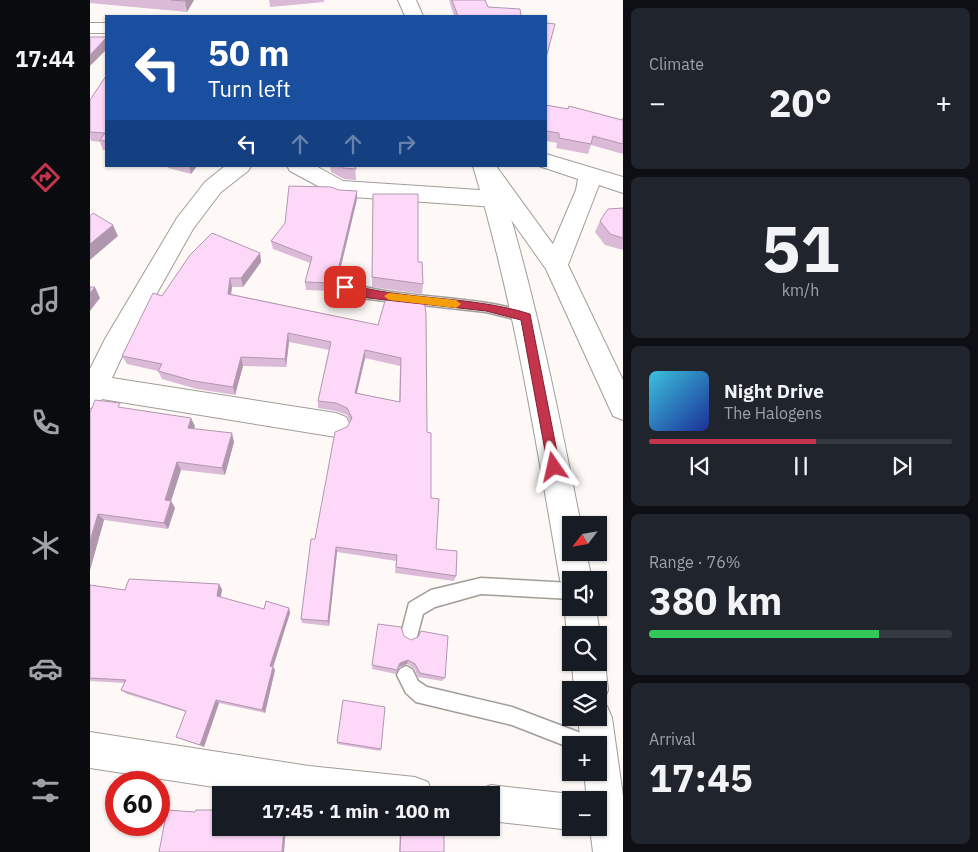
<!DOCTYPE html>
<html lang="en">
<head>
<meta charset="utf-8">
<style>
  body { margin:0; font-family:"IBM Plex Sans",sans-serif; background:#20242c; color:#f1f3f6; height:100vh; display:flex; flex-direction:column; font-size:19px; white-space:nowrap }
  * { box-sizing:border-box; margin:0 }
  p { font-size:16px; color:#9ea1a6 }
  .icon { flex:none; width:28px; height:28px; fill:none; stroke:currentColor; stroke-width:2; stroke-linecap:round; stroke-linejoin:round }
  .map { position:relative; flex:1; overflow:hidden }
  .drawer { display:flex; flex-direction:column; gap:8px; padding:8px; background:#0d0f14; width:355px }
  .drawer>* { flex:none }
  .hud { position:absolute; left:15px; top:15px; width:442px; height:152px; border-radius:0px; box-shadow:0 1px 4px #0004; background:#1a4fa0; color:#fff; overflow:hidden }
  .needle { width:32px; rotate:239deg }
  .buttons { position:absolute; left:472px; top:516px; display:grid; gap:10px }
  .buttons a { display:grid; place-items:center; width:45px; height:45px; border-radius:0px; background:#171b24; box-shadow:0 1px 4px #0004; font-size:25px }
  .speed { position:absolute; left:15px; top:771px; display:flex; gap:10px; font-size:25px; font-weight:700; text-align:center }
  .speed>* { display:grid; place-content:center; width:65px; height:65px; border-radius:50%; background:#171b24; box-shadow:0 1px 4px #0004; line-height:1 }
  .speed .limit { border:8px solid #d22; background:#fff; color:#111 }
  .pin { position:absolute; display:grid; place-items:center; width:42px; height:42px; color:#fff; margin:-21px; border-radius:10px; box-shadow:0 2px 8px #0006 }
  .me { position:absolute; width:55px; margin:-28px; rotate:349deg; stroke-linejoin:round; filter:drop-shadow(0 0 4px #0008) }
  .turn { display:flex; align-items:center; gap:18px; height:105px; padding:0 20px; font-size:22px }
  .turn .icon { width:65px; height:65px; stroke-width:2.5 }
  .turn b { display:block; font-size:35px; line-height:42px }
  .lanes { display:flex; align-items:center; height:48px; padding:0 20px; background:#0003; justify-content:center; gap:25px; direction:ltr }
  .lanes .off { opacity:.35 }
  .big { font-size:38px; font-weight:800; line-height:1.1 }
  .drawer .widget { flex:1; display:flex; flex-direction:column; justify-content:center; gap:8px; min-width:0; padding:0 18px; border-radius:8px; background:#20242c }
  .drawer .dial { align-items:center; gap:0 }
  .dial b { font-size:65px; line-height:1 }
  .song { display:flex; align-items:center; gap:15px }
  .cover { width:60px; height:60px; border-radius:8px; background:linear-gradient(135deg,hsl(190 70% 55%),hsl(230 70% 35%)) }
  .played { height:5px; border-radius:2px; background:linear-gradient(90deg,#c4344c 55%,#363941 55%) }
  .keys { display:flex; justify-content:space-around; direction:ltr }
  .heat { display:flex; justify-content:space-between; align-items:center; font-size:28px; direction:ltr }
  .charge { height:8px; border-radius:4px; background:linear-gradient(90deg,#34c759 76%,#363941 0) }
  .trip { position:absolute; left:122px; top:786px; width:288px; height:50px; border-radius:0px; background:#171b24; box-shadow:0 1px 4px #0004; font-weight:800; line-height:50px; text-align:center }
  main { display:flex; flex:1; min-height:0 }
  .menu { display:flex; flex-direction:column; width:90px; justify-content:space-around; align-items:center; background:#090b0e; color:#9ea1a6 }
  .menu .icon { width:35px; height:35px }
  .menu .current { color:#c4344c }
  .menu b { font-size:22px; color:#f1f3f6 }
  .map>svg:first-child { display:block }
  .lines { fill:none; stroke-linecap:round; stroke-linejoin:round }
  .lane-casing { stroke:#a19c98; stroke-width:3 }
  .street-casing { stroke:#a19c98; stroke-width:2 }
  .secondary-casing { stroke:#a19c98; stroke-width:2 }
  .primary-casing { stroke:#a19c98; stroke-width:2 }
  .lane { fill:#fff; fill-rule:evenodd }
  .street { fill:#fff; fill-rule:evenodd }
  .secondary { fill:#fff; fill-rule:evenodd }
  .primary { fill:#fff; fill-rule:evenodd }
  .wall { fill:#dabad6; fill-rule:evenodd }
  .shaded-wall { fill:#b197ae }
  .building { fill:#fdd8f9; stroke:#b197ae; fill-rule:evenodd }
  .route { fill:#c4344c; stroke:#7f2231 }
  .slow { fill:#f59e0b }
</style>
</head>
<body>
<main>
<nav class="menu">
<b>17:44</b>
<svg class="icon current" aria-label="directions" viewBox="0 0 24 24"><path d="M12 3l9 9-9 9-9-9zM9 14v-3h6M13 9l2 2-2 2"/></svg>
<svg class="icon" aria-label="music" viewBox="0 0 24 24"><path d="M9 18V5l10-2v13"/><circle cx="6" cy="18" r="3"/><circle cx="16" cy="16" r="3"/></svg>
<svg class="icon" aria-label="phone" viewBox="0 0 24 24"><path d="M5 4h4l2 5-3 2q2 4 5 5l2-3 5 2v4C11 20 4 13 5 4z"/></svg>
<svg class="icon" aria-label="climate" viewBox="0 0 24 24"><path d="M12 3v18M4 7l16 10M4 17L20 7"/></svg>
<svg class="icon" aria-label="car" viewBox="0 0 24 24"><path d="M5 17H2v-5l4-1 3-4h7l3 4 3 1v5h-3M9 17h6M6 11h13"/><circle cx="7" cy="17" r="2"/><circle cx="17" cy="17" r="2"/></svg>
<svg class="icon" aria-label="filters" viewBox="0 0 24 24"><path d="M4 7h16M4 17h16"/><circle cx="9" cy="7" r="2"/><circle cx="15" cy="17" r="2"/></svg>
</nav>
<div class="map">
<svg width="533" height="852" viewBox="0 0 533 852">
  <rect width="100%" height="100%" fill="#fef9f6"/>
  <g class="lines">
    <g class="lane-casing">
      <g id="lane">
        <path d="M255 282C315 300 380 294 441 313L443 317 441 321 436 322 396 312 278 299 250 291 248 287 250 283Z"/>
        <polygon points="391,578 481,583 481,599 391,594 345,607 333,614 326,640 320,643 314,640 311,634 319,603 341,590"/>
        <polygon points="316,666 322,669 328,681 337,687 422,707 504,738 507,745 481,745 481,748 422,725 326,702 316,693 307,675 310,669"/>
      </g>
    </g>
    <g class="street-casing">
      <g id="street">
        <rect x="0" y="23" width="16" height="10"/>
        <polygon points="456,154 533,177 533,193 509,185 478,265 474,271 466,274 458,271 454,265 486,190 488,179 449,166 456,166"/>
        <polygon points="135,166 161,166 158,171 131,192 103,229 35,350 22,378 246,413 256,417 260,425 256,433 246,437 12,399 9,405 0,408 0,369 15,339 87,218 115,182"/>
        <polygon points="197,166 226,166 253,181 405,191 413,194 416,199 413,204 405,207 249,196 241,193 200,171"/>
        <polygon points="0,732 219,766 325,777 338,782 343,795 175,795 0,768"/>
        <polygon points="401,785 481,794 494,799 481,800 481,828 488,828 481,830 401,821 401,795 386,795 388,790"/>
      </g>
    </g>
    <g class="secondary-casing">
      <polygon id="secondary" points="383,166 406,166 478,265 533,380 533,420 523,416 456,269"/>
    </g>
    <g class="primary-casing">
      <g id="primary">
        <polygon points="308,0 326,0 333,16 315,16"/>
        <path d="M383 166H405C443 284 467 404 491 525H481V552H496L502 580H481V593L475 591 470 580C446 441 424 302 383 166Z"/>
        <path d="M481 596V608H506L510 635 509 639V635H481V643C475 628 473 612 479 597Z"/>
        <polygon points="509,650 515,662 518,690 513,702 510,703 517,706 522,718 533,796 533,852 503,852 500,828 509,828 509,800 497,800 494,772 509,772 509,745 491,745 488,718 509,718 509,690 484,690 482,662 509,662"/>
      </g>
    </g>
    <use href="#lane" class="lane"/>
    <use href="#street" class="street"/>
    <use href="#secondary" class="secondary"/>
    <use href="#primary" class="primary"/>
  </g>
  <g class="wall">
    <polygon points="0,0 104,0 97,12 0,3"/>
    <polygon points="179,0 234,0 234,2 180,7"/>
    <polygon points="359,0 395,0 398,7 431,16 364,16"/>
    <polygon points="16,76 16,150 13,150 10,142 1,141 0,138 0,100"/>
    <polygon points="456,105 478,109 479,106 532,120 533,118 533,154 501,145 498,154 466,148 467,143 456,141"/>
    <polygon points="77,166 107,166 101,174 78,168"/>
    <polygon points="240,166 265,166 266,180 254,179 241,172"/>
    <polygon points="283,194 328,262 333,284 332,294 282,287"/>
    <polygon points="267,199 245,291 216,290 215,282 220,263 183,249 181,241"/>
    <polygon points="533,208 533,250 515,245 505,232 510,221"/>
    <path d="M170 253 171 262 153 287H142L141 294 288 325 297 294 337 432 341 498 346 549 366 576 364 581 305 573 306 561 247 552 239 626 212 623 211 619 225 539 257 427 260 422 257 415 246 411 228 408V401L239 350 199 342 196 367 153 366 145 395 107 389 72 379 68 371 37 364 32 356 72 296ZM275 358 310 366 309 402 267 393Z"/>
    <polygon points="32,408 105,426 104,429 144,442 135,475 91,470 81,501 85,508 78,529 14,520 0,570 0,413"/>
    <polygon points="0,585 35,590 132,589 131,597 174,609 199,608 200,613 183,667 185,670 175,713 129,703 114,747 86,737 96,712 37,694 31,690 34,683 0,681"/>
    <polygon points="288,624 314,636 355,678 352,681 328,677 324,668 317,664 309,667 306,674 282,669"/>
    <polygon points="247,742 291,749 290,751 247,744"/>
    <polygon points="310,828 354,828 354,852 309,852"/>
  </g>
  <g class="shaded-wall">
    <polygon points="95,0 104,0 97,12 95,1"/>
    <polygon points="16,38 16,50 0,66 0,55"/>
    <polygon points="99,166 107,166 101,174"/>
    <polygon points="267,191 267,199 245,291 245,283"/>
    <polygon points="23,225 28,236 0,260 0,244"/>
    <polygon points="170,253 171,262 153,287 151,278"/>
    <polygon points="140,278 142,287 140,302 138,294"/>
    <polygon points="5,287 10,298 0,311 0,293"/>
    <polygon points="198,333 199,342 196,367 195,359"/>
    <polygon points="275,350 275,358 265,400 265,393"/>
    <polygon points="151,357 153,366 145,395 143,387"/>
    <polygon points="101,418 105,426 101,437 98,428"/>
    <polygon points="142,433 144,442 135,475 132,468"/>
    <polygon points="87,462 91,470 81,501 85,508 78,529 74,523 75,500"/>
    <polygon points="8,514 14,520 0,570 0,541"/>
    <polygon points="246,547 247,552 239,626 238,621"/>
    <polygon points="129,584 132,589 130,601 127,596"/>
    <polygon points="199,608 200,613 183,667 185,670 175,713 172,710 180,666"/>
    <polygon points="318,660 317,664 309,667 306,674 307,670 310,663"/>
    <polygon points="126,700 129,703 114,747 110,745"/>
    <polygon points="194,828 196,828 194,852 192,852"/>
  </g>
  <g class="building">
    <polygon points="81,0 95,0 95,1"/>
    <polygon points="362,0 395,0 398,7 430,9 431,16 368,16"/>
    <polygon points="456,23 465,24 456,58"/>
    <polygon points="0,37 16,37 16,38 0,55"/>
    <polygon points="16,76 16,141 10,140 15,133 0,132 0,100"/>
    <polygon points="456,105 478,109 479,106 532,120 533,118 533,144 503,136 501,144 469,138 469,133 456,131"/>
    <polygon points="250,166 265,166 266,169 253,168"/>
    <polygon points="199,186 241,187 249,190 267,191 245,283 215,282 222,257 181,241 195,223"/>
    <polygon points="283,194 328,194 328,262 332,262 333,284 282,277"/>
    <polygon points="533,208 533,238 520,234 510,221 518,209"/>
    <polygon points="3,213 23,225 0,244 0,216"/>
    <path d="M122 233 170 253 151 278H140L138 294 288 325 297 294 334 298 336 314 337 432 341 433V498L349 499 346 549 367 551 366 576 306 567 307 555 246 547 238 621 211 619 221 539H225L245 432 257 427 262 418 257 408 246 403 228 401 241 342 198 333 195 359 151 357 143 387 104 381 68 371 72 364 32 356 63 293 72 296 100 255ZM275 350 311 358 310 402 265 393Z"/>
    <polygon points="0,287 5,287 0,293"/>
    <polygon points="5,400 30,403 28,407 101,418 98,428 142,433 132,468 87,462 75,500 81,501 74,523 8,514 0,541 0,413"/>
    <polygon points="39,579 129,584 127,596 174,609 176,601 199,608 180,666 183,667 172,710 126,700 110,745 86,737 96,711 31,690 36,680 0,678 0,585 35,590"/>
    <polygon points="288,624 311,627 314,636 321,640 328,637 331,631 358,636 355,678 330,673 325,664 318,660 310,663 307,670 282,665"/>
    <polygon points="253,700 295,707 291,749 247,742"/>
    <polygon points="77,810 105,812 106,810 131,810 131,828 194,828 192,852 69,852"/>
    <polygon points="311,828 354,828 354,852 310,852"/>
  </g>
  <path class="route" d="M255 283C315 301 380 295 440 314L470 467 468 471 464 473 460 471 458 467 431 320 396 311 278 298 251 290 250 287Z"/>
  <polygon class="slow" points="299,293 366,300 371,304 366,308 299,300 294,296"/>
</svg>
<div class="buttons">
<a><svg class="needle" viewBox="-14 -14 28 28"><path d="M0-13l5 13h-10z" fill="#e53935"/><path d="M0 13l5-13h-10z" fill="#9ea1a6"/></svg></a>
<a><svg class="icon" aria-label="sound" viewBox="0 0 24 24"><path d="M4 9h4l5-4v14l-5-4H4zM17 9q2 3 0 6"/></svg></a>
<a><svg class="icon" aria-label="search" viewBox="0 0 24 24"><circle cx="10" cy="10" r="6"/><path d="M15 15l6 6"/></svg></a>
<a><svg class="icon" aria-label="layers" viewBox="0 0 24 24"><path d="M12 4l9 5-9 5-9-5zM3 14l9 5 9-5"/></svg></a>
<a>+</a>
<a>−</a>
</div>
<div class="speed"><div class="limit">60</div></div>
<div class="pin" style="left:255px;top:287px;background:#d93025"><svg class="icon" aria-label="arrive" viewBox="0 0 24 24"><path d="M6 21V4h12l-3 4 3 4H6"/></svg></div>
<svg class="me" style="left:464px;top:467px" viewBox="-20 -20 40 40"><path d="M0-17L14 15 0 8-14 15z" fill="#c4344c" stroke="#fff" stroke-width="4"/></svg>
<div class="trip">17:45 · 1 min · 100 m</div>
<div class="hud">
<div class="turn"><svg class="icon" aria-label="left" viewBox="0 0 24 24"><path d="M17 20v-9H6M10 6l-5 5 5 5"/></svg><div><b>50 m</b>Turn left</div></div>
<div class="lanes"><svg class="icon" aria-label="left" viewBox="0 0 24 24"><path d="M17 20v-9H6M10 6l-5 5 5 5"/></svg><svg class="icon off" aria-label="ahead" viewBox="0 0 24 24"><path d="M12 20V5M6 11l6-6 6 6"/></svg><svg class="icon off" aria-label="ahead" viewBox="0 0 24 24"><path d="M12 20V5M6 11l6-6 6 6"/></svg><svg class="icon off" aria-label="right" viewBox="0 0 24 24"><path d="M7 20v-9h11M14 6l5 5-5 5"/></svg></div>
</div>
</div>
<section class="drawer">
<div class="widget"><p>Climate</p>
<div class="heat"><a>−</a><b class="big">20°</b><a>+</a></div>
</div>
<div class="widget dial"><b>51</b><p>km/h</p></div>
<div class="widget">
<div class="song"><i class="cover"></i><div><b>Night Drive</b><p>The Halogens</p></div></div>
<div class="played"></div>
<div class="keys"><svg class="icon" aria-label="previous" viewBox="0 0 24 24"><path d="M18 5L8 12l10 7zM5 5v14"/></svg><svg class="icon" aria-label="pause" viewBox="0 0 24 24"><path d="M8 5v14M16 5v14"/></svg><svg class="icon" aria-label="next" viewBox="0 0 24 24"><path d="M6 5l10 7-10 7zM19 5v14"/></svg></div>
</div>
<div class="widget"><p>Range · 76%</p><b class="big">380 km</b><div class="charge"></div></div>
<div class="widget"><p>Arrival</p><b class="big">17:45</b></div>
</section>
</main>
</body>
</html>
